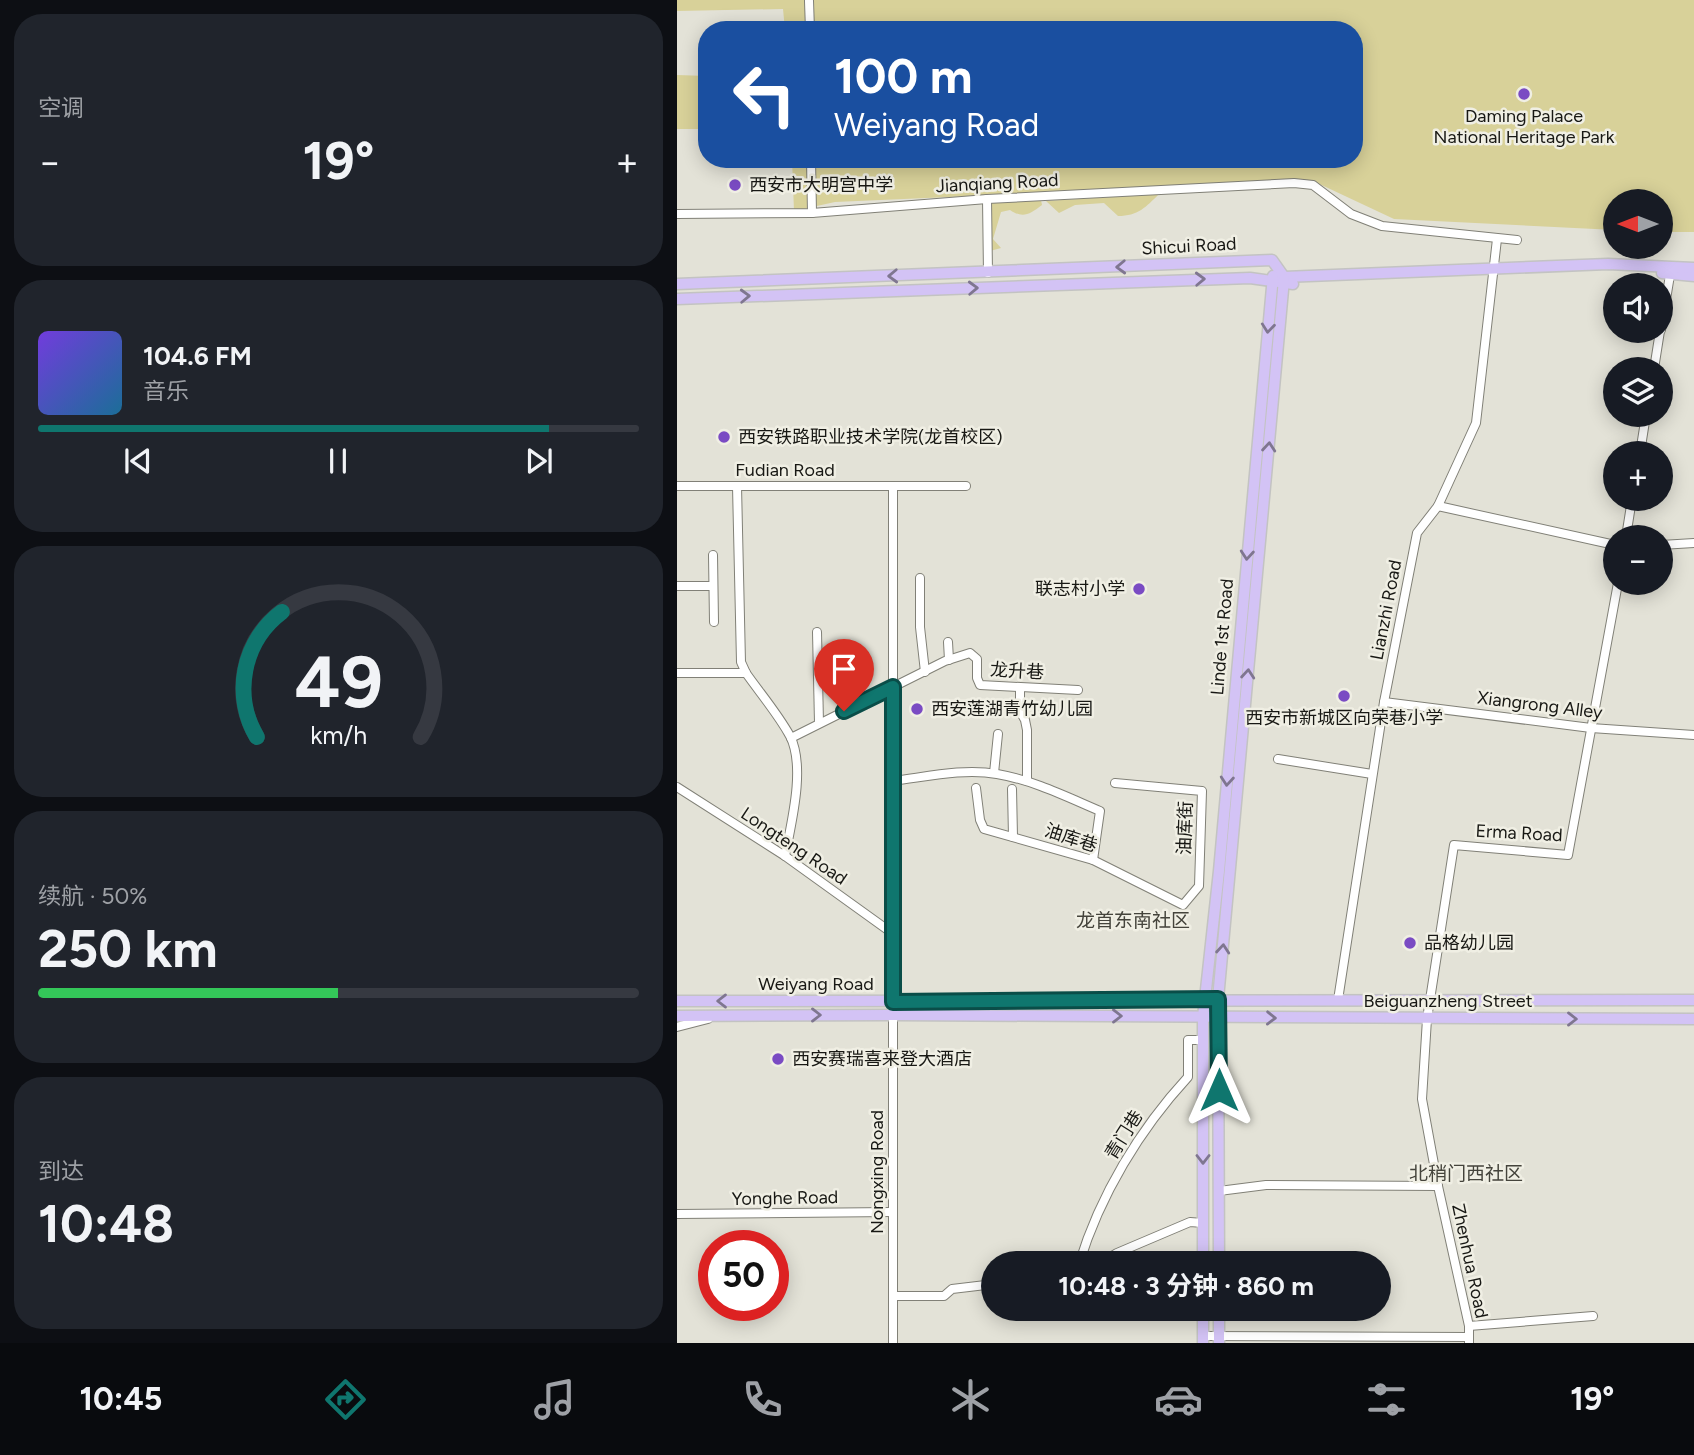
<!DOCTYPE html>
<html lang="zh">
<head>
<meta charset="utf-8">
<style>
  body { margin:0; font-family:Figtree,"Noto Sans SC",sans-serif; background:#20242c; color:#f1f3f6; height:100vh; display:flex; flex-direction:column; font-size:26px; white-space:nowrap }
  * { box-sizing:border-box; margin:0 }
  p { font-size:23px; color:#9ea1a6 }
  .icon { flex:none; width:38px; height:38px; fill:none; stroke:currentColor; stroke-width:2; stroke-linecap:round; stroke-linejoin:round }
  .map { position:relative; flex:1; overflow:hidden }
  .drawer { display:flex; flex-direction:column; gap:14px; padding:14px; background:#0d0f14; width:677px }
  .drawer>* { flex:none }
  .banner { position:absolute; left:21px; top:21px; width:665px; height:147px; border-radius:28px; box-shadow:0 4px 18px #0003; background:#1a4fa0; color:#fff; overflow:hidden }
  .needle { width:46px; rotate:270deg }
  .buttons { position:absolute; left:926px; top:189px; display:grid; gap:14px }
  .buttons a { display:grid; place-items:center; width:70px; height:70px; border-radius:50%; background:#171b24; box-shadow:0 4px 18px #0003; font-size:35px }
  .speed { position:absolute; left:21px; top:1230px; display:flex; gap:14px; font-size:35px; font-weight:700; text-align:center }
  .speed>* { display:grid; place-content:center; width:91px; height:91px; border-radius:50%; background:#171b24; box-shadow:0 4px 18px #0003; line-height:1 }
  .speed .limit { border:10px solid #d22; background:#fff; color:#111 }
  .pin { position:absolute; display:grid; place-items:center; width:60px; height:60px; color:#fff; margin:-72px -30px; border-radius:50% 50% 50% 0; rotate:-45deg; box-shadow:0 0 7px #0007 }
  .pin .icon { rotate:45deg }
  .me { position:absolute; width:77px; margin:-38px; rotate:0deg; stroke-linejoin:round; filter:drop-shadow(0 0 5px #0008) }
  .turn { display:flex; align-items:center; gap:24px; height:147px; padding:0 21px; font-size:32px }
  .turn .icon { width:91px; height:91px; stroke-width:2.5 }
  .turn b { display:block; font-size:49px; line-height:60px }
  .big { font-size:52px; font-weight:700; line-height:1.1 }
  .drawer .tile { flex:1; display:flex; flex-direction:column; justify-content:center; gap:10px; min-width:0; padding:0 24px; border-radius:28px; background:#20242c }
  .drawer .dial { align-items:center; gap:0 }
  .dial svg { height:182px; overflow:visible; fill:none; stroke:#363941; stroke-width:7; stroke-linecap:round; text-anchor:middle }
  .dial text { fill:#f1f3f6; stroke:none }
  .song { display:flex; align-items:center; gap:21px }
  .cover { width:84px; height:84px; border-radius:10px; background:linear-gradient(135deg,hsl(260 70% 55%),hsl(200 70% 35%)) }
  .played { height:7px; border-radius:4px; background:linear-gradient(90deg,#0f766e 85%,#363941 85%) }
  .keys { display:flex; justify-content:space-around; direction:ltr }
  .heat { display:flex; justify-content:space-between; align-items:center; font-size:38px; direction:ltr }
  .charge { height:10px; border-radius:5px; background:linear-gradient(90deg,#34c759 50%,#363941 0) }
  .trip { position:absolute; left:304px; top:1251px; width:410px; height:70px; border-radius:35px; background:#171b24; box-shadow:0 4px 18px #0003; font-weight:700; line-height:70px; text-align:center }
  .tab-bar { display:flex; height:112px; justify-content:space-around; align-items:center; background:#090b0e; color:#9ea1a6 }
  .tab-bar .icon { width:49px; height:49px }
  .tab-bar .active { color:#0f766e }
  .tab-bar b { font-size:32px; color:#f1f3f6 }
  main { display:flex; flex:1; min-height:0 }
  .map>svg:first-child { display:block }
  .green { fill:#d8d199 }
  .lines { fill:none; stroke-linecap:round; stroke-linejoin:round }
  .minor-casing { stroke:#818077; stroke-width:10 }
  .major-casing { stroke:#c3c3c2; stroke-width:13 }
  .minor { stroke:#fff; stroke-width:8 }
  .major { stroke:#d3c3f5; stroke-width:10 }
  .oneway { stroke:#7f7690 }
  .route-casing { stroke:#0a4d48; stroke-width:18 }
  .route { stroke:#0f766e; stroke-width:12 }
  .poi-dot { fill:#7a4bc3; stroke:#f0efe4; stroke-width:2.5 }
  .labels { text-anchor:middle; stroke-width:5; stroke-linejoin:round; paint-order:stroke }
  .poi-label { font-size:18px; fill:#181814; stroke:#f0efe4; text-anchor:start }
  .street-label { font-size:18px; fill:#181814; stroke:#f0efe4 }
  .neighbourhood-label { font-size:19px; fill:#45443c; stroke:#f0efe4 }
</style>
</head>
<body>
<main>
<section class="drawer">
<div class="tile"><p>空调</p>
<div class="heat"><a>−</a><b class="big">19°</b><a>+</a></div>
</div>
<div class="tile">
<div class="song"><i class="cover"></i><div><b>104.6 FM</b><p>音乐</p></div></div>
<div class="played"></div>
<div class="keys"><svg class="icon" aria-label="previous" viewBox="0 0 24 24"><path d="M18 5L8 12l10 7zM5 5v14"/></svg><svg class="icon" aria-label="pause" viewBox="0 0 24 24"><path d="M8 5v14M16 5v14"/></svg><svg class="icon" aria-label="next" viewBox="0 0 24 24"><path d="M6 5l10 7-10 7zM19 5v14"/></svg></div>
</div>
<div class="tile dial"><svg viewBox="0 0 100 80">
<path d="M14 69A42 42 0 1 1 86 69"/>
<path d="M14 69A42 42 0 0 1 25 14" stroke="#0f766e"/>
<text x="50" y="56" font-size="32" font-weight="700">49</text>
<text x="50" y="72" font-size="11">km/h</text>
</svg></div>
<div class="tile"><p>续航 · 50%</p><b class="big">250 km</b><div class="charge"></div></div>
<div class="tile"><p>到达</p><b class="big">10:48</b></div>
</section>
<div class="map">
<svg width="1017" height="1343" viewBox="0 0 1017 1343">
  <rect width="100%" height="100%" fill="#e3e2d7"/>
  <g class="green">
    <polygon points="0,0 1017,0 1017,232 984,232 984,201 938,201 938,230 717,219 636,181 158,202 117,211 115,159 677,159 677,30 108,30 106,9 0,11"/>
    <polygon points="0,75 30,76 30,129 0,129"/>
    <path d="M482 194C469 207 461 216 441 216L427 203 398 205 382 213 369 201Z"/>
    <path d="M364 200 365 205C353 214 346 219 333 210L324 212 316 239 324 248 313 251 312 203Z"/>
  </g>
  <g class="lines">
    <g class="minor-casing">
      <g id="minor">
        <polyline points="132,1 133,30"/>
        <polyline points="134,159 135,213"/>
        <polyline points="310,199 311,273"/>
        <polyline points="0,214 135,213 310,199 617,183 636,185 674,214 705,226 840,240"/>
        <polyline points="984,330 994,269"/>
        <polyline points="977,369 983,331"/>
        <polyline points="963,453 969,415"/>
        <polyline points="0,486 289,486"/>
        <path d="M60 486 64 662 69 673C83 693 101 714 113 736 129 767 114 824 108 856"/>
        <polyline points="761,506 938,545"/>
        <polyline points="949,537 955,499"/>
        <polyline points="984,545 1017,543"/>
        <polyline points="36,555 37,622"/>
        <polyline points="243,578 243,627 248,672"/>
        <polyline points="0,586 36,586"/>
        <polyline points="140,632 142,723"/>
        <polyline points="271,642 272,660"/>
        <polyline points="0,673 69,673"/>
        <polyline points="343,688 343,711 348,720 350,730 350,781"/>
        <polyline points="707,702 914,728 1017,735"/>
        <polyline points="114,738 268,661 293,653 300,659 300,678 303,685 401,690"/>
        <polyline points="601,759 695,774"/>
        <polyline points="317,773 321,734"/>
        <path d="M216 781C249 777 286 768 320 774 356 780 390 797 423 811L416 860"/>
        <polyline points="0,787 108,856 215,933"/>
        <polyline points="299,788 303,820 307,829 416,860 506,905 522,886 525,791 438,783"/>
        <polyline points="335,789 336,837"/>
        <polyline points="661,1000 707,702 740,533 761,506 799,423 820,239"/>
        <polyline points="0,1027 31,1019"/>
        <polyline points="542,1191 589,1185 761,1186"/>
        <polyline points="0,1214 215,1212"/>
        <path d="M402 1264C423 1195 463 1129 511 1077V1040H526"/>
        <polyline points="422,1264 440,1253 513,1222 526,1223"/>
        <polyline points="216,1296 267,1296 275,1289 317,1284"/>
        <polyline points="792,1326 916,1316"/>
        <polyline points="526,1336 792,1337"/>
        <polyline points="216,1343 216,486"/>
        <polyline points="792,1343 792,1326 761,1186 745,1099 750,1019 777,845 891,855 941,583"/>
      </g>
    </g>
    <g class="major-casing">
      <g id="major">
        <polyline points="985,273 1017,276"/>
        <polyline points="0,284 595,260 607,277 931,264 1017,268"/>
        <polyline points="0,299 573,278 616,284"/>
        <polyline points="0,1001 1017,1000"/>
        <polyline points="0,1016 215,1015 1017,1019"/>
        <polyline points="526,1264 526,1017 542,871 596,276"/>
        <polyline points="542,1264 541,999 607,279"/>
        <polyline points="526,1309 526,1343"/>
        <polyline points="542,1343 542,1309"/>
      </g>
    </g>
    <use href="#minor" class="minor"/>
    <use href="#major" class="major"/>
  </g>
  <defs><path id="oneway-chevron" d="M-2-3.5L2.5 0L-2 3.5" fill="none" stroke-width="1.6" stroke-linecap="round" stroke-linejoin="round" transform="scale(1.75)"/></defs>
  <g class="oneway">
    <use href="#oneway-chevron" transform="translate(444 267) rotate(178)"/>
    <use href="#oneway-chevron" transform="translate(216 276) rotate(178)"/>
    <use href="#oneway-chevron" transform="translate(523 279) rotate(-2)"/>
    <use href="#oneway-chevron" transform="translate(296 288) rotate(-2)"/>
    <use href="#oneway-chevron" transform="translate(68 296) rotate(-2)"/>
    <use href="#oneway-chevron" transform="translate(591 328) rotate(96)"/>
    <use href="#oneway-chevron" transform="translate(592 447) rotate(-85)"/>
    <use href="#oneway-chevron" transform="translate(570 555) rotate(95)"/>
    <use href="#oneway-chevron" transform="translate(571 674) rotate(-85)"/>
    <use href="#oneway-chevron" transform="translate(550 781) rotate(95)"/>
    <use href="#oneway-chevron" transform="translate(546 949) rotate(-85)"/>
    <use href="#oneway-chevron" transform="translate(45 1001) rotate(-180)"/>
    <use href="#oneway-chevron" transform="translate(139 1015)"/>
    <use href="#oneway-chevron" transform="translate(440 1016)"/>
    <use href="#oneway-chevron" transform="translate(594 1018) rotate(1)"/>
    <use href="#oneway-chevron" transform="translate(895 1019)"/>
    <use href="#oneway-chevron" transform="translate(526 1159) rotate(90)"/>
  </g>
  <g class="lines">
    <g class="route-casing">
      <polyline id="route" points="167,711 216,687 216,1002 541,999 542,1090"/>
    </g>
    <use href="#route" class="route"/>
  </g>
  <g class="poi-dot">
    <circle cx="847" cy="94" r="7"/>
    <circle cx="58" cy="185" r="7"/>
    <circle cx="47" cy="437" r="7"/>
    <circle cx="462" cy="589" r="7"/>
    <circle cx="667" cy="696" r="7"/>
    <circle cx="240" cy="709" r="7"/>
    <circle cx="733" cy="943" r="7"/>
    <circle cx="101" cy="1059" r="7"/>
  </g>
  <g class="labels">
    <g class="poi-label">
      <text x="847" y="122" text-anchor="middle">Daming Palace<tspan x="847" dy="21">National Heritage Park</tspan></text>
      <text x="72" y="191">西安市大明宫中学</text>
      <text x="61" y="443">西安铁路职业技术学院(龙首校区)</text>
      <text x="448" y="595" text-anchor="end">联志村小学</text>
      <text x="254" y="715">西安莲湖青竹幼儿园</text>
      <text x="667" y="724" text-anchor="middle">西安市新城区向荣巷小学</text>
      <text x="747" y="949">品格幼儿园</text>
      <text x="115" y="1065">西安赛瑞喜来登大酒店</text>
    </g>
    <g class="street-label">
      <text transform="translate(320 183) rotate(-3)" y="6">Jianqiang Road</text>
      <text transform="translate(512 246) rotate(-3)" y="6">Shicui Road</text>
      <text x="108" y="476">Fudian Road</text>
      <text transform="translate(709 610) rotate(-79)" y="6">Lianzhi Road</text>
      <text transform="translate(545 637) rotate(-85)" y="6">Linde 1st Road</text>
      <text transform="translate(340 671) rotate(3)" y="6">龙升巷</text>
      <text transform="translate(863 705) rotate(7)" y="6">Xiangrong Alley</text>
      <text transform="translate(508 828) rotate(-88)" y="6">油库街</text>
      <text transform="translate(842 833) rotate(3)" y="6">Erma Road</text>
      <text transform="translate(394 838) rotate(18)" y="6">油库巷</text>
      <text transform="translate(117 846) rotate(34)" y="6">Longteng Road</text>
      <text x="139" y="990">Weiyang Road</text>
      <text x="771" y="1007">Beiguanzheng Street</text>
      <text transform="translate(447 1135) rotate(-58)" y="6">青门巷</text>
      <text transform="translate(200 1172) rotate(-90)" y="6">Nongxing Road</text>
      <text transform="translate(108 1198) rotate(-1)" y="6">Yonghe Road</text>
      <text transform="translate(793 1261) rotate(78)" y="6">Zhenhua Road</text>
    </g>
    <g class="neighbourhood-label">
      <text x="456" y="927">龙首东南社区</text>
      <text x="789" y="1180">北稍门西社区</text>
    </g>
  </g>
</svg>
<div class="buttons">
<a><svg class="needle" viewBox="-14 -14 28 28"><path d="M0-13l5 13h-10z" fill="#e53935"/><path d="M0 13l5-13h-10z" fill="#9ea1a6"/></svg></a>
<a><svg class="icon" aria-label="sound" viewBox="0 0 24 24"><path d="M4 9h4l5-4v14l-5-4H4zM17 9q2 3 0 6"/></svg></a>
<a><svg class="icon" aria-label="layers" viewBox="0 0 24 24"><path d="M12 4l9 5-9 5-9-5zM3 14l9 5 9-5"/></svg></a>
<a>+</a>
<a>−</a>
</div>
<div class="speed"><div class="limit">50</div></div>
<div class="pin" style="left:167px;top:711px;background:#d93025"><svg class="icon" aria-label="arrive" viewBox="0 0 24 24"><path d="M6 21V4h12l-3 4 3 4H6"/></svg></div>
<svg class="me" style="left:542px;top:1090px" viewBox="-20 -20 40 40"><path d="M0-17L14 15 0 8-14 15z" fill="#0f766e" stroke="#fff" stroke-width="4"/></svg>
<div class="trip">10:48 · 3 分钟 · 860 m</div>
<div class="banner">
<div class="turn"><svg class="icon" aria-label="left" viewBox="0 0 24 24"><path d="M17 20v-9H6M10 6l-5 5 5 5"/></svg><div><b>100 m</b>Weiyang Road</div></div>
</div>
</div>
</main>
<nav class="tab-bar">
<b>10:45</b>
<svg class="icon active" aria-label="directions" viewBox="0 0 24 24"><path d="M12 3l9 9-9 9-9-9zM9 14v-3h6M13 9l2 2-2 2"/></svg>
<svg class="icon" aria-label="music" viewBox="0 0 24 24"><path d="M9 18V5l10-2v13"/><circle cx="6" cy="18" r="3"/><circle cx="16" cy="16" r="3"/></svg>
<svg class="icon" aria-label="phone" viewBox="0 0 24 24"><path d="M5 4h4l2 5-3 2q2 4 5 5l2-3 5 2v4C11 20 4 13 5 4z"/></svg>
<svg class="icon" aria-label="climate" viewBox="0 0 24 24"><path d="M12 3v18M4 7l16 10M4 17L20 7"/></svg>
<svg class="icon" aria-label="car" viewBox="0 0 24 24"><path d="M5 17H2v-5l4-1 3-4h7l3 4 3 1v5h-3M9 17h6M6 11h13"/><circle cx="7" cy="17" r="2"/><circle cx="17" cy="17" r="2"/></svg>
<svg class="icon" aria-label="filters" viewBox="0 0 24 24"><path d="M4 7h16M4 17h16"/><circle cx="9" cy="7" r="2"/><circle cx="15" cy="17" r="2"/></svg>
<b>19°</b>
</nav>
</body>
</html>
